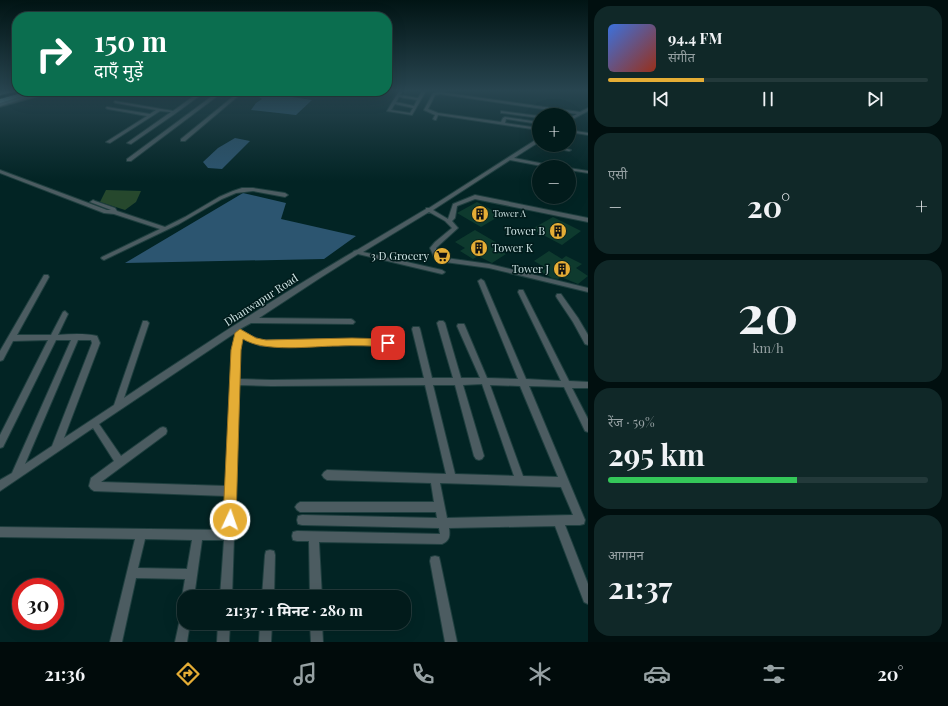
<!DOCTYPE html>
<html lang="hi">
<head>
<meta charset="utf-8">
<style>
  body { margin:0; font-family:"Playfair Display","Noto Sans Devanagari",serif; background:#102828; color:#f1f3f6; height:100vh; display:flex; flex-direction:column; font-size:15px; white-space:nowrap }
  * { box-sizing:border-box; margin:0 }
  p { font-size:13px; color:#96a1a3 }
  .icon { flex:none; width:22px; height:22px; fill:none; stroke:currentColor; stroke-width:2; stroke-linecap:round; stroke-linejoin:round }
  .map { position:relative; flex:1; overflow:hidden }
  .panel { display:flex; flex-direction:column; gap:6px; padding:6px; background:#010f0f; width:360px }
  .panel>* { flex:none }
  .banner { position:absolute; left:12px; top:12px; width:380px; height:84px; border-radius:16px; box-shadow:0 4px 16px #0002,0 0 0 1px #23393a; background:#0b6e4f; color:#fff; overflow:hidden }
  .controls { position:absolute; left:532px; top:108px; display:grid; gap:8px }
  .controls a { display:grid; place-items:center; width:44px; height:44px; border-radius:50%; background:#021b1b; box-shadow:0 4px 16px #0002,0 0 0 1px #23393a; font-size:20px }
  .speed { position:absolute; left:12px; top:578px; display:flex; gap:8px; font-size:20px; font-weight:700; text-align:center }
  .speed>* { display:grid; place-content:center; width:52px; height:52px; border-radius:50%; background:#021b1b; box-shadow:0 4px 16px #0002,0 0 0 1px #23393a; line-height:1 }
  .speed .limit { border:6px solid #d22; background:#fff; color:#111 }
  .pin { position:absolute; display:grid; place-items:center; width:34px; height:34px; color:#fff; margin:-17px; border-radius:8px; box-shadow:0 2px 6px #0006 }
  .me { position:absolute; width:44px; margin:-22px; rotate:3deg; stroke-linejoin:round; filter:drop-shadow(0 0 3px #0008) }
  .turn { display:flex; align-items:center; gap:14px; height:84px; padding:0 16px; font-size:18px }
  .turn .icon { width:52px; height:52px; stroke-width:2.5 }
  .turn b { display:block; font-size:28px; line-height:34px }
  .big { font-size:30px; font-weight:700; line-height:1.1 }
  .panel .card { flex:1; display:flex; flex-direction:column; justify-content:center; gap:6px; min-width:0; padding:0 14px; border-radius:16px; background:#102828 }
  .panel .dial { align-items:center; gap:0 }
  .dial b { font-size:52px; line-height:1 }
  .song { display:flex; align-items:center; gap:12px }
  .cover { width:48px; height:48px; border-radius:6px; background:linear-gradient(135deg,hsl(220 70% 55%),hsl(10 70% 35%)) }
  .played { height:4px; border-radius:2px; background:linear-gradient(90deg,#e5ad35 30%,#23393a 30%) }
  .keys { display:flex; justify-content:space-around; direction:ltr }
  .heat { display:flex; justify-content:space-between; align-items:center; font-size:22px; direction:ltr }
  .charge { height:6px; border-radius:3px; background:linear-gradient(90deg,#34c759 59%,#23393a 0) }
  .trip { position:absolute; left:177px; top:590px; width:234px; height:40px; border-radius:16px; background:#021b1b; box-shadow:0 4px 16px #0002,0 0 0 1px #23393a; font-weight:700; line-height:40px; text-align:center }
  .dock { display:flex; height:64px; justify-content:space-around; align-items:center; background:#010b0b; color:#96a1a3 }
  .dock .icon { width:28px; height:28px }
  .dock .current { color:#e5ad35 }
  .dock b { font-size:18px; color:#f1f3f6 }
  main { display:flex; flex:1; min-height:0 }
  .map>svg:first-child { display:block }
  .green { fill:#26482d }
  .water { fill:#2c5570 }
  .building { fill:#0e3a2e }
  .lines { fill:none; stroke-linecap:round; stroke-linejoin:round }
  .minor-casing { stroke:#1f3f3f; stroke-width:2 }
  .tertiary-casing { stroke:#1f3f3f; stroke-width:2 }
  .secondary-casing { stroke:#1f3f3f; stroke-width:2 }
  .trunk-casing { stroke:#1f3f3f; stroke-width:2 }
  .minor { fill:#4c5c61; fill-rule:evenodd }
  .tertiary { fill:#4c5c61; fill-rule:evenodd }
  .secondary { fill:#657f87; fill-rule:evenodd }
  .trunk { fill:#80a6b2; fill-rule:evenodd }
  .route { fill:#e5ad35; stroke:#957022 }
  .labels { text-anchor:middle; stroke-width:3; stroke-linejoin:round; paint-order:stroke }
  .far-poi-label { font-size:9px; fill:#cfe5e5; stroke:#001b1b; text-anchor:start }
  .poi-label { font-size:11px; fill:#cfe5e5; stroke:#001b1b; text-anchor:end }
  .street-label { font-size:11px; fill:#cfe5e5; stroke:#001b1b }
</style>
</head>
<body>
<main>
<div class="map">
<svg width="588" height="642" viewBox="0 0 588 642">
  <rect width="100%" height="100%" fill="#022424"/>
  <polygon class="green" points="106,190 141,191 136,202 125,210 100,202"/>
  <g class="water">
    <polygon points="268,92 271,94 312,100 296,115 251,110 256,103 262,99 259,97 271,97 271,95 266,95"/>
    <polygon points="235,138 250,141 222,169 208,168 203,162 218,148"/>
    <polygon points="243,193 286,203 281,219 356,236 324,259 125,263"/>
  </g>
  <g class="building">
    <polygon points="477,202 501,215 481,227 457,213"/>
    <polygon points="553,217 581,231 562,245 532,229"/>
    <polygon points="475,230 499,244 494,248 506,254 492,263 478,256 473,259 460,251 465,248 455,242"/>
    <polygon points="549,251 562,259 566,256 582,264 576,268 588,276 578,284 561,277 558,279 552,278 541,272 546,268 534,261"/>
  </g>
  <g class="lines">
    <g class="minor-casing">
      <g id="minor">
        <polygon points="201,91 206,91 176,113 131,144 127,143 171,112 160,111 110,143 106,142 147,116 108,109 106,108 107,107 150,114 156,110 116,103 114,102 115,101 173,111"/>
        <polygon points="219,91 224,91 131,161 127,161 127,159"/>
        <polygon points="240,91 244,91 185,141 181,141 181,139"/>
        <path d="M399 91H403L400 95 418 98 422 91H426L412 115 387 111ZM399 97 417 100 414 106 396 102ZM395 104 413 108 410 113 391 110Z"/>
        <polygon points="440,92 580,112 588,108 588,111 569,121 569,118 577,114 440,94 435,95 428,109 438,113 501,122 503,118 505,117 539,122 539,124 506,119 505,123 539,128 539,130 438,115 436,120 435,120 433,119 435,115 424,110 433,93"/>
        <polygon points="501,111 539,116 539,118 502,113 501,113"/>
        <polygon points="569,130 588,133 588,135 569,132"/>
        <path d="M537 139H539V142L514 158 555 166 557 167H547L510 160 433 210 448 219 453 204 475 195 588 218V222L475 199 457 206 455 218 452 221 458 228 436 248 439 255 446 258 489 264 588 288V292L489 268 445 262 434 257 430 248 435 242 452 228 445 221 429 212 363 252 442 270 445 272 444 273 442 274 358 254 320 278 259 318 351 319 353 320 355 322 353 324 251 323 240 329 251 336 261 340 352 339 388 340 391 341 392 343 391 345 261 346 242 338 240 350 239 379 271 380 424 378 412 329 413 327H419L420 329 432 378H453L437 323 439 321H443L445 323 461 378H480L457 326 458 324H464L465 326 487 378 518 379 478 281 481 279 484 281 526 379 561 381 518 292 519 290H523L569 381 588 382V388H572L588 419V432L585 431 564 387 529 386 585 520 584 524 580 525H565L588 584V604L584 602 555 526 449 528C450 535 450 541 442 544L319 542 322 597H310L309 541H297L293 540 292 536 293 532 297 531 440 534 439 528 302 525 298 524 297 520 298 516 302 515 437 518 436 512H300L297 510 295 507 297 504 300 502H434L431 483 327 480 324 478 322 475 324 472 327 470 446 474 425 385 271 386 239 385 232 597H220L224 540H202L194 597H184V601L182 597 185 579 136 578 122 642H110L135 539 0 537V527L224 530 226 496 94 491 91 489 89 486 91 478 114 461 93 428 0 491V480L12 473 71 340H56L3 447 0 448V435L48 340 13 341 3 360 0 361V351L44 275H48L49 277 17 335H51L63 312 65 311 68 314 58 335C71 334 84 333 97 336L100 343 64 438 114 405 143 321H147L149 323 124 398C199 348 275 298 353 252L354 251 357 250 426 209V208H429ZM235 333 236 334 232 350 226 486 101 482 166 434 167 431 166 428 163 427 160 428 121 456 99 424ZM78 340H91L92 343 52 446 25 464ZM482 384 514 476 455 474 433 385H455L474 456 476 459 479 460 482 459 484 456 463 385ZM490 385 520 386 558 477 523 476ZM440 483 561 487 573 515 447 518ZM145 539 192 540 187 569 138 568Z"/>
        <polygon points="541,145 550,145 571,150 569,151"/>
        <polygon points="569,168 588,171 588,173 569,170"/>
        <polygon points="0,170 107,210 111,210 90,202 93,200 95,201 115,208 117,211 165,227 185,217 219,197 233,191 242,188 253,188 285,193 288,195 285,197 253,191 236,193 222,199 179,224 104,260 102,259 101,258 102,257 160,229 114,214 104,213 0,173"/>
        <polygon points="557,294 561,294 578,318 588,335 588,345 585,344 573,322 557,298 556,296"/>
        <polygon points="270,550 274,551 275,555 274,597 262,597 265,555 266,551"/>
        <polygon points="435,556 439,557 440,561 457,642 445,642 430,561 431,557"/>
        <polygon points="184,617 184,623 190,623 187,642 175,642 180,619"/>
        <polygon points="218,623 230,623 229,642 217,642"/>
        <polygon points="260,623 272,623 271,642 259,642"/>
        <polygon points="310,623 322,623 323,642 311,642"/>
      </g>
    </g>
    <g class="tertiary-casing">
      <polygon id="tertiary" points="49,91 57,91 0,107 0,105"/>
    </g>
    <g class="secondary-casing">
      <g id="secondary">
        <polygon points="0,91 18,91 0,95"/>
        <polygon points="40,91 48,91 0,106 0,102"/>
      </g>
    </g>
    <g class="trunk-casing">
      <polygon id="trunk" points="29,91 39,91 0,103 0,99"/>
    </g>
    <use href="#minor" class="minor"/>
    <use href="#tertiary" class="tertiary"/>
    <use href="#secondary" class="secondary"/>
    <use href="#trunk" class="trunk"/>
  </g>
  <linearGradient id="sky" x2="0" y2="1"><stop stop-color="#011414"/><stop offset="0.5" stop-color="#284550"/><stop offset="1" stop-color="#284550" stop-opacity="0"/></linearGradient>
  <rect width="588" height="181" fill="url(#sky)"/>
  <path class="route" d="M240 329 256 338 266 340 352 338 388 339 393 343 388 347C372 346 355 345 338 346 312 346 265 353 243 339L241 350 236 520 234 525 230 527 225 525 223 520 231 350 235 333Z"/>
  <defs>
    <g id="building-disc" transform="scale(0.9)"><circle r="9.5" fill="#e5ad35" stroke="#001b1b"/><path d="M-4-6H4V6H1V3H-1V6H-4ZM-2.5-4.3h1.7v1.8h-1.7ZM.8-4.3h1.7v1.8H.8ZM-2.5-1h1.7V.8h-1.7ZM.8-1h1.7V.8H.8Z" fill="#111"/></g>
    <g id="supermarket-disc" transform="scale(0.9)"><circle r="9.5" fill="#e5ad35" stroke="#001b1b"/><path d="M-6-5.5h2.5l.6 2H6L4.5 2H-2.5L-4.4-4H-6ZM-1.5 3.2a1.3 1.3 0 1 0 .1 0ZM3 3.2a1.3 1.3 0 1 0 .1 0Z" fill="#111"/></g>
  </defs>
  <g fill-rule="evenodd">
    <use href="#building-disc" x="480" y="214"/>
    <use href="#building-disc" x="558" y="231"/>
    <use href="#building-disc" x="479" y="248"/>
    <use href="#supermarket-disc" x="442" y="256"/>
    <use href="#building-disc" x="562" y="269"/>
  </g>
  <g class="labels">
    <g class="far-poi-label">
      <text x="493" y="217">Tower A</text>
    </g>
    <g class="poi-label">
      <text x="545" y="235">Tower B</text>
      <text x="492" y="252" text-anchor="start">Tower K</text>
      <text x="429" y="260">3 D Grocery</text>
      <text x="549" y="273">Tower J</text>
    </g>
    <g class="street-label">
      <text transform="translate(261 300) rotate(-33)" y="4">Dhanwapur Road</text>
    </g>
  </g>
</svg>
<div class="controls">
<a>+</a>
<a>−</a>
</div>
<div class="speed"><div class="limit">30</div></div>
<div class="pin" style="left:388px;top:343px;background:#d93025"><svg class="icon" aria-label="arrive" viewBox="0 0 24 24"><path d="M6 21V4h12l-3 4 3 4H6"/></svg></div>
<svg class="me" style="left:230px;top:520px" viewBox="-20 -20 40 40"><circle r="17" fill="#e5ad35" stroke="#fff" stroke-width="3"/><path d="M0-11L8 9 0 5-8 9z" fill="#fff"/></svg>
<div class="trip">21:37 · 1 मिनट · 280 m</div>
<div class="banner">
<div class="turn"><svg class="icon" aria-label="right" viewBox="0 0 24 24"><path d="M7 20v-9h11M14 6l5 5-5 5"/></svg><div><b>150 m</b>दाएँ मुड़ें</div></div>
</div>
</div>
<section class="panel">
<div class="card">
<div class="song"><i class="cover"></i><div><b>94.4 FM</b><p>संगीत</p></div></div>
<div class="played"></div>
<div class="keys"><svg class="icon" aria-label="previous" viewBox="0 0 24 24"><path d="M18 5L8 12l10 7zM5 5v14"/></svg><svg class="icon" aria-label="pause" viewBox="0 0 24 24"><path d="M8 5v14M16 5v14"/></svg><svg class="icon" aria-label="next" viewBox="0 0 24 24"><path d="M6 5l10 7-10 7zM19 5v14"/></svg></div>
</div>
<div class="card"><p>एसी</p>
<div class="heat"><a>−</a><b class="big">20°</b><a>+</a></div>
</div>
<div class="card dial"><b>20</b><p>km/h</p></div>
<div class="card"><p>रेंज · 59%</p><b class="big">295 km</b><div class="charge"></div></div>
<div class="card"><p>आगमन</p><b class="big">21:37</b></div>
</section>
</main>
<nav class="dock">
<b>21:36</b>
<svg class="icon current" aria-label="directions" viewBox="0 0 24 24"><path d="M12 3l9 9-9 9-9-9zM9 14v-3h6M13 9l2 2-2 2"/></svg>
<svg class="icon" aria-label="music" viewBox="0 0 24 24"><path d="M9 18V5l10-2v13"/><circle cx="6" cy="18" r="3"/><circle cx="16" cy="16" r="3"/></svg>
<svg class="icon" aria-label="phone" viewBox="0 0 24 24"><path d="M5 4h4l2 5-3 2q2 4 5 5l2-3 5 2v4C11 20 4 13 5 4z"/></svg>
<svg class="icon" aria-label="climate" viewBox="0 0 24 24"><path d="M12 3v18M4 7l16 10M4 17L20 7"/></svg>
<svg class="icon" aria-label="car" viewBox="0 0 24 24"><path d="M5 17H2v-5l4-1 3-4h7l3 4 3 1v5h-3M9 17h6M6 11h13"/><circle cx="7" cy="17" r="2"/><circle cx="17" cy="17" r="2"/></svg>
<svg class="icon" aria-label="filters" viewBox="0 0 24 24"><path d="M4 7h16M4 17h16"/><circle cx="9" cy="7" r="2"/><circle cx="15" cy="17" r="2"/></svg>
<b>20°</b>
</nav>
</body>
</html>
